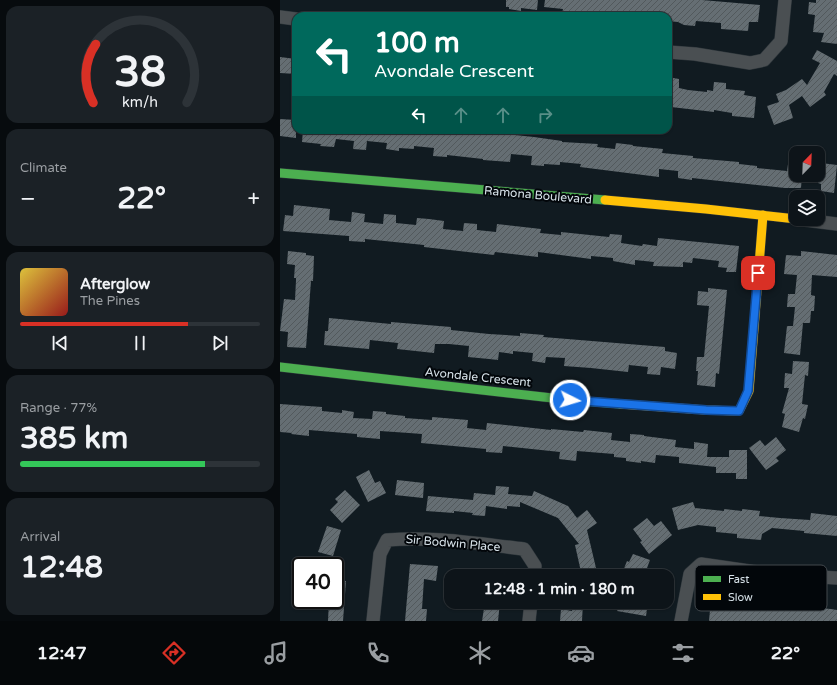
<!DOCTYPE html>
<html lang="en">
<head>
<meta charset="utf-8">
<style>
  body { margin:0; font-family:"Varela Round",sans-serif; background:#1b2126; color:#f1f3f6; height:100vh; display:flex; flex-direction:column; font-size:15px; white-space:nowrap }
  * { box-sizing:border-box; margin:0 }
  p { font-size:13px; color:#9a9ea2 }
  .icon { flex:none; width:22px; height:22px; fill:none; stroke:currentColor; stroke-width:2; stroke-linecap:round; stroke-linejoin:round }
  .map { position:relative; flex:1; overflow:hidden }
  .drawer { display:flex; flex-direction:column; gap:6px; padding:6px; background:#070b0e; width:280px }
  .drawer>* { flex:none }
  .top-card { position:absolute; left:12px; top:12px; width:380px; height:122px; border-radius:12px; box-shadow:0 1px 3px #0004,0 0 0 1px #2d3338; background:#00695c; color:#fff; overflow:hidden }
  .needle { width:26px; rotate:23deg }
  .controls { position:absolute; left:509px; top:146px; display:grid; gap:8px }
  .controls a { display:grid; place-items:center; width:36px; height:36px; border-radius:8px; background:#0d1419; box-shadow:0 1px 3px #0004,0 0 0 1px #2d3338; font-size:20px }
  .speed { position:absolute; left:12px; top:557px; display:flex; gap:8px; font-size:20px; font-weight:700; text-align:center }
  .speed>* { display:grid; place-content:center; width:52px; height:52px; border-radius:50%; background:#0d1419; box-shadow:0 1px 3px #0004,0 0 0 1px #2d3338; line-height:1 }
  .speed .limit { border:2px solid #111; border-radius:6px; background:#fff; color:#111 }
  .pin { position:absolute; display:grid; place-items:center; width:34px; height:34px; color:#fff; margin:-17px; border-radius:8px; box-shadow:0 2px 6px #0006 }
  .me { position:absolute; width:44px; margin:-22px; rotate:95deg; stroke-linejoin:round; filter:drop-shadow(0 0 3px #0008) }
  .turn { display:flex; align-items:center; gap:14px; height:84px; padding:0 16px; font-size:18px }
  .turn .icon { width:52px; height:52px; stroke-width:2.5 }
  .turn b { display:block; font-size:28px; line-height:34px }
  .lanes { display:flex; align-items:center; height:38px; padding:0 16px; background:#0003; justify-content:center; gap:20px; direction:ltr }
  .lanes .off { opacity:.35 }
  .big { font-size:30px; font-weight:800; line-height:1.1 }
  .drawer .widget { flex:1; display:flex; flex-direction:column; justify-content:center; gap:6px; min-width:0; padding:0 14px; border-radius:12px; background:#1b2126 }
  .drawer .dial { align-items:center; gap:0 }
  .dial svg { height:104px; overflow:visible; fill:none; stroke:#2d3338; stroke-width:7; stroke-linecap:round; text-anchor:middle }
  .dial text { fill:#f1f3f6; stroke:none }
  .song { display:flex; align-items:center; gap:12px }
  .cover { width:48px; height:48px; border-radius:6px; background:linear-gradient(135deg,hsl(50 70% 55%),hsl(0 70% 35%)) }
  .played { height:4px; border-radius:2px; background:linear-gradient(90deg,#d93025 70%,#2d3338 70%) }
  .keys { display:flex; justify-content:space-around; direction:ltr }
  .heat { display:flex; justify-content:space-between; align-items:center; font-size:22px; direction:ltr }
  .charge { height:6px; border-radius:3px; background:linear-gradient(90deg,#34c759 77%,#2d3338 0) }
  .trip { position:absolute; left:164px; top:569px; width:230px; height:40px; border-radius:12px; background:#0d1419; box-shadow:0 1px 3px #0004,0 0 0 1px #2d3338; font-weight:800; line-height:40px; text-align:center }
  .menu { display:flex; height:64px; justify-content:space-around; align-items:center; background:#05080a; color:#9a9ea2 }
  .menu .icon { width:28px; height:28px }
  .menu .on { color:#d93025 }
  .menu b { font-size:18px; color:#f1f3f6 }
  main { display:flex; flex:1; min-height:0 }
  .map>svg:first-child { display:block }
  .building { fill:url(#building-hatch) }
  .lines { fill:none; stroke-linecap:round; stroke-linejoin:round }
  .street-casing { stroke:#2e363b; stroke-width:14 }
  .fast-casing { stroke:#2e363b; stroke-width:10 }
  .slow-casing { stroke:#2e363b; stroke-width:10 }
  .street { stroke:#4a4f52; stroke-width:13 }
  .fast { stroke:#4caf50; stroke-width:9 }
  .slow { stroke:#ffc107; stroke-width:9 }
  .route-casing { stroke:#114b97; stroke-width:10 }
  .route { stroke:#1a73e8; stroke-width:7 }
  .labels { text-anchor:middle; stroke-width:4; stroke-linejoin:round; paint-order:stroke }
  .street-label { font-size:12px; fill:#d7e2e9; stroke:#02060a }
  .key { fill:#02060a; stroke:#42484d; stroke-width:1 }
  .key-label { font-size:11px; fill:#d7e2e9 }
</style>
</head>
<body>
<main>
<section class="drawer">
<div class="widget dial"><svg viewBox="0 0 100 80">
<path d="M14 69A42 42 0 1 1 86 69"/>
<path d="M14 69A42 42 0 0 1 16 24" stroke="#d93025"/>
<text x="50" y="56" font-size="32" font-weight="700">38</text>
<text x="50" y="72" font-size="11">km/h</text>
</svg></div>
<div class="widget"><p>Climate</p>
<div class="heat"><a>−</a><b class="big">22°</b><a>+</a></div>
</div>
<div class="widget">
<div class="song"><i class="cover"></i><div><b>Afterglow</b><p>The Pines</p></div></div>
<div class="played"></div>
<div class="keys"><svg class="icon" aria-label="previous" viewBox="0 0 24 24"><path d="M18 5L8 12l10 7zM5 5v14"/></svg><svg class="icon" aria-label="pause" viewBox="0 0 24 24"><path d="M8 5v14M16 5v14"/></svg><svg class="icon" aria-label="next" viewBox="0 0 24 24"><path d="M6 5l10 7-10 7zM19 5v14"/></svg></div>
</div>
<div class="widget"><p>Range · 77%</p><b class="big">385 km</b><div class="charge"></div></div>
<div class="widget"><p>Arrival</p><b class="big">12:48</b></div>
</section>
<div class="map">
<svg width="557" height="621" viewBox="0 0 557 621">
  <defs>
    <pattern id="building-hatch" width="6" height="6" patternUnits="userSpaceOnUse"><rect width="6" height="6" fill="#656e73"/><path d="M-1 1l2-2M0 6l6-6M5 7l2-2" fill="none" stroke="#52595c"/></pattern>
  </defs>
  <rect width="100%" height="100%" fill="#111b21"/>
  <g class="building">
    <polygon points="226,0 258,0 257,10 241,8 241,11 229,9 229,7 226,7"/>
    <polygon points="265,0 422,0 480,5 478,22 469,22 468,31 441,29 441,23 416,21 415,26 404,25 398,22 388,21 388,15 364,13 364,16 335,16 335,15 310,12 310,16 282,14 283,9 264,7"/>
    <polygon points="536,0 557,0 557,44 541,42 544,33 533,32 535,15 528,14 529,2 536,3"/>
    <polygon points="537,50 557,61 557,76 554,74 544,92 546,95 530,107 522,96 509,105 513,118 494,125 487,106 499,102 496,94 506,90 522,79 527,85 540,63 532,59"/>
    <polygon points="0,57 16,59 16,74 0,73"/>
    <polygon points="388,77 399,79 399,88 408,90 427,92 427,90 433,91 434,82 446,83 446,89 465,91 464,95 476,97 474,118 452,116 452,113 434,110 434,112 391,107 393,91 388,91"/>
    <polygon points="0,119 16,120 16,138 0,136"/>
    <polygon points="23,130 169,130 205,134 205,132 254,137 282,141 282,142 318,144 317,147 335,149 336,143 353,145 353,146 383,149 382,153 413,156 413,158 459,162 459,164 477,166 477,168 507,171 510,150 516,150 516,175 522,175 521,188 505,188 412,178 412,180 398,178 398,171 379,169 379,177 300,167 301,164 280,162 280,165 264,164 264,166 251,165 252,156 231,154 230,162 203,160 203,159 167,155 167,157 153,156 154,148 134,146 134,149 119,148 119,151 106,149 107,143 87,141 86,150 73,149 74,141 56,139 54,147 40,146 41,144 22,142"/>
    <polygon points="541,163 557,165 554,193 541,191 541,184 538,183 538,167 541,167"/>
    <polygon points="14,205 50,209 49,220 71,222 72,212 85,214 84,222 103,224 104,214 116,215 116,223 136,225 137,218 149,219 164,221 163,229 183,231 184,223 197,224 197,230 216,232 217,224 261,229 260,233 281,235 281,232 329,237 330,234 342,235 341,243 362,246 363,244 377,246 378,238 459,246 456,272 446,272 447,268 438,267 439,261 413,258 412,263 403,262 403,267 373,266 374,262 355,260 355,265 333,261 333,258 311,256 311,259 258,252 258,257 215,252 214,255 144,247 144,245 85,239 85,242 69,241 69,236 3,231 5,215 13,216"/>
    <polygon points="8,251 26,253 26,255 34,256 33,281 31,281 26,348 7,347 8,332 0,331 4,299 15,300 16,280 16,278 14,278 15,265 7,264"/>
    <polygon points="521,251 557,255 557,277 532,275 531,295 535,296 534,311 531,311 530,323 523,323 520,355 504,353 507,326 513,326 515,307 507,307 508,294 515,294 517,275 504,274 506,255 521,256"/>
    <polygon points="428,288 447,290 439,374 436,373 435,387 417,385 418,371 416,371 417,357 424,357 429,306 417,305 418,291 428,292"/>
    <polygon points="49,318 111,324 111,322 171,327 171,330 209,334 240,336 240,333 264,335 263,337 385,347 385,351 397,353 395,369 381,367 380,375 367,374 368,367 349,365 348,372 311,368 284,366 285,358 266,357 265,363 252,361 253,353 233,351 233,354 219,352 218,360 209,359 188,357 189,346 169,344 155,344 154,353 117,349 118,343 90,340 89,349 44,345 45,331 48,331"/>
    <polygon points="513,361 529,362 528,376 525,375 522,404 528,405 525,419 523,418 519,432 502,427 505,414 502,413 509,388 504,388 505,373 512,374"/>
    <polygon points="0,404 42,407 42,411 62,413 62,410 74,412 73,418 92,419 93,411 106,412 106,414 125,416 125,418 152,420 152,417 188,420 187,428 206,430 207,423 271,430 271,429 303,432 304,430 332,433 331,440 350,442 350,434 364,435 364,436 396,440 395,447 414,449 414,442 428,444 427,457 449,457 449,450 467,450 467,479 456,479 456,473 436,473 436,467 399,463 399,457 376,455 375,463 361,461 361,463 346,461 346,458 334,457 334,454 297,451 296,461 279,459 280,452 223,446 222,453 206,452 206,449 141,443 142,434 129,433 100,431 100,439 77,437 77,434 29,430 29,436 11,434 12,433 0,432"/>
    <polygon points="496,437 506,450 496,458 499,461 486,470 469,448 480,440 485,446"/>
    <polygon points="89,470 95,483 100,481 106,493 88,502 76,477"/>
    <polygon points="117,480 144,483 143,498 115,495"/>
    <polygon points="216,486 229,487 228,494 252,496 254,491 288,506 297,518 307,510 317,523 307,530 316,568 301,572 295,545 299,544 278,518 240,502 240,507 227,506 227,509 206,506 205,516 192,515 193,513 174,511 174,513 146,511 148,496 193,500 194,493 215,495"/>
    <polygon points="65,490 80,505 62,523 50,510 58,502 55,499"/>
    <polygon points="413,502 415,508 444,511 444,509 462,511 462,509 480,511 479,516 500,518 530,520 531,513 557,516 557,536 524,533 524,531 492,528 482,534 481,540 457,538 457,534 436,532 436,527 418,525 398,530 392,508"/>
    <polygon points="367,518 374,526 381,521 392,535 369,554 360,542 362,541 353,529"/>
    <polygon points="47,526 61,530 53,556 38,552"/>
    <polygon points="353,554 370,560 364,576 346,576 347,573 343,571 347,561 349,562"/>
    <polygon points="130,564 158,566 156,581 144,579 142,609 147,609 146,621 125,621"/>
    <polygon points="55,580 66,581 63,621 48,621 49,600 55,600"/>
    <polygon points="431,599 551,609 557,610 557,621 429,621"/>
    <polygon points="205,602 220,602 218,621 202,621"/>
    <polygon points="293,602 303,602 302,621 280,621 281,609 292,611"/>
    <polygon points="339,602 368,602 366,616 337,611"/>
  </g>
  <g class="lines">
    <g class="street-casing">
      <g id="street">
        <polyline points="0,17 16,19"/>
        <polyline points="388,52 415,54 470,63 484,60 501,41 505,0"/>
        <polyline points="517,219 557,224"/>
        <path d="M93 621 100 554 107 540C153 536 199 544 244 549L255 566 254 576"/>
        <polyline points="249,621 251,602"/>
        <polyline points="401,621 410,574 421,564 491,574 557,578"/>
      </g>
    </g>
    <g class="fast-casing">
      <g id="fast">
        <polyline points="0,173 325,200"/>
        <polyline points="0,367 290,400 340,404"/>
      </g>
    </g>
    <g class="slow-casing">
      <g id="slow">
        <polyline points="325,200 426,209 516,219"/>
        <polyline points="340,404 426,410 459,411 469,391 483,215"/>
      </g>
    </g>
    <use href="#street" class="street"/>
    <use href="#fast" class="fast"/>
    <use href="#slow" class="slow"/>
  </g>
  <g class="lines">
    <g class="route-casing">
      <polyline id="route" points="290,400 426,410 459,411 468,391 478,273"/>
    </g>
    <use href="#route" class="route"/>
  </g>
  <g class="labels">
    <g class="street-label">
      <text transform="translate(258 195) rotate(5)" y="4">Ramona Boulevard</text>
      <text transform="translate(198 377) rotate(6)" y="4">Avondale Crescent</text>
      <text transform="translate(173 543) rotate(5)" y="4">Sir Bodwin Place</text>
    </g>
  </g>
  <rect x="415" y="565" width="132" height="46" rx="6" class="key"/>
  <rect x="423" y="576" width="18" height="6" fill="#4caf50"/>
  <rect x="423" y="594" width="18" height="6" fill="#ffc107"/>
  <g class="key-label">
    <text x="448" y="583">Fast</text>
    <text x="448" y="601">Slow</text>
  </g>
</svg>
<div class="controls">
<a><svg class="needle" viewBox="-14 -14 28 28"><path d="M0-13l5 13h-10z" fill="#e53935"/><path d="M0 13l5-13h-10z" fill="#9a9ea2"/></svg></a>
<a><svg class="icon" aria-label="layers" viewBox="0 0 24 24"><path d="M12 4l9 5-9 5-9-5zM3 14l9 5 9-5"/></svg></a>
</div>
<div class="speed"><div class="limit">40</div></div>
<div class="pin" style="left:478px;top:273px;background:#d93025"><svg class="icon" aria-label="arrive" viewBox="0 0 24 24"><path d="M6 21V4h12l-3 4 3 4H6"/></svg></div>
<svg class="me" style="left:290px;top:400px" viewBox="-20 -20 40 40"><circle r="17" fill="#1a73e8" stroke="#fff" stroke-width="3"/><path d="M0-11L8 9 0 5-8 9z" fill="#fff"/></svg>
<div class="trip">12:48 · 1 min · 180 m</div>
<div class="top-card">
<div class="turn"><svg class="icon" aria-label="left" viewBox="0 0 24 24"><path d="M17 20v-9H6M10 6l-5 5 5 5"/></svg><div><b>100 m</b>Avondale Crescent</div></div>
<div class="lanes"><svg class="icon" aria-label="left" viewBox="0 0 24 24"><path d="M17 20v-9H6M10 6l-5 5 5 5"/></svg><svg class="icon off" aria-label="ahead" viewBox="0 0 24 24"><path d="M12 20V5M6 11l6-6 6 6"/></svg><svg class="icon off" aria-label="ahead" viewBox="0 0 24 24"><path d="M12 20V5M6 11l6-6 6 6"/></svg><svg class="icon off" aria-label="right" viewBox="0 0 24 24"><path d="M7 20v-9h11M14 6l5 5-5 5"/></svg></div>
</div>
</div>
</main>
<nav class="menu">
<b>12:47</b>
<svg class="icon on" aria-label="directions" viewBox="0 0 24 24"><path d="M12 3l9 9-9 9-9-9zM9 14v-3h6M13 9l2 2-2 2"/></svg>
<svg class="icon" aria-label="music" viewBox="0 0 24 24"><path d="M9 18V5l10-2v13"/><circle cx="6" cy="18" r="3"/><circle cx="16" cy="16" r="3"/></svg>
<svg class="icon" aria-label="phone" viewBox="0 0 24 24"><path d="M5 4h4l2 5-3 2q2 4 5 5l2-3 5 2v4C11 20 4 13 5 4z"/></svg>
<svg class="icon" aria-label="climate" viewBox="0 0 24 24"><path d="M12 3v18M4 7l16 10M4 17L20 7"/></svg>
<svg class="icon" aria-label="car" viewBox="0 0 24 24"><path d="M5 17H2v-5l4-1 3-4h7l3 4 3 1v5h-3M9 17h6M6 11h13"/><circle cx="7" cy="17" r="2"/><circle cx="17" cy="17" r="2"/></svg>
<svg class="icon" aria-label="filters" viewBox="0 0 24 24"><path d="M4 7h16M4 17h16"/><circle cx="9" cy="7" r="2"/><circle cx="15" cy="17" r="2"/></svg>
<b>22°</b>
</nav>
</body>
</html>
